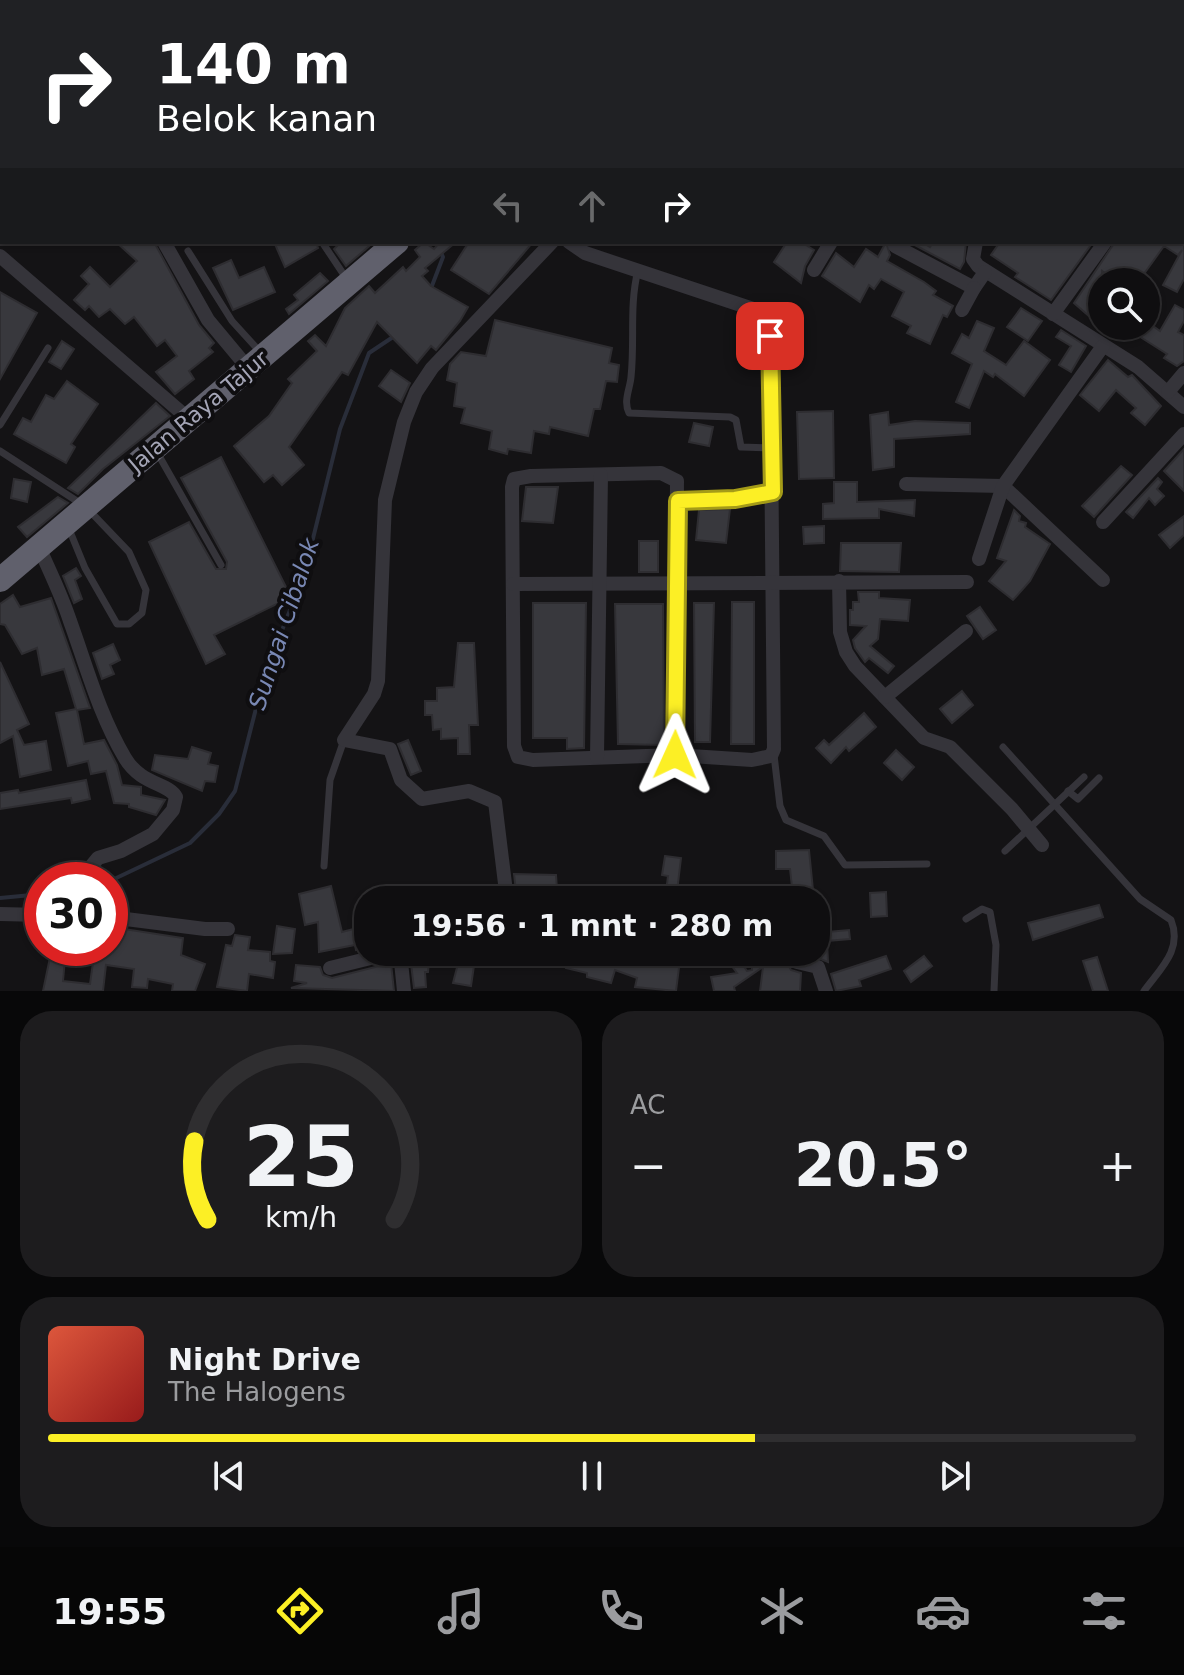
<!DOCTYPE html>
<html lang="id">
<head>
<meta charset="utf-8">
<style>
  body { margin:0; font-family:"DejaVu Sans",sans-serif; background:#1d1c1e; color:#f1f3f6; height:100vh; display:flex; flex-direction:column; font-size:30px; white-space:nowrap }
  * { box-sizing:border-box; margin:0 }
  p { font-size:26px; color:#9b9c9f }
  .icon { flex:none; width:44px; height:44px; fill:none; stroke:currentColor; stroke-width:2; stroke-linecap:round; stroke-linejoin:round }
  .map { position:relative; height:991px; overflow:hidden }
  .drawer { display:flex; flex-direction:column; gap:20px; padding:20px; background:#080809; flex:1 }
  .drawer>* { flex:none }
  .top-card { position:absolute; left:0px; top:0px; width:1184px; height:244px; box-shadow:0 2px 6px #0004,0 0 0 2px #2f2e30; background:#202124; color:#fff; overflow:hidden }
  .buttons { position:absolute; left:1088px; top:268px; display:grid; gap:16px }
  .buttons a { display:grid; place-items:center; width:72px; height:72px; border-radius:50%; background:#0f0e10; box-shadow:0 2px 6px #0004,0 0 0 2px #2f2e30; font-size:40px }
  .speed { position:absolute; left:24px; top:862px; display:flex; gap:16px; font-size:40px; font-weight:700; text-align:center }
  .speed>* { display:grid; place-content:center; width:104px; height:104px; border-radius:50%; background:#0f0e10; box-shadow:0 2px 6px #0004,0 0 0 2px #2f2e30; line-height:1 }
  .speed .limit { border:12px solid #d22; background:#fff; color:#111 }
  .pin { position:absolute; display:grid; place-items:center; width:68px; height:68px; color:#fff; margin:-34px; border-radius:16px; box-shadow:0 4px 12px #0006 }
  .me { position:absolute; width:88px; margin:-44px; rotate:1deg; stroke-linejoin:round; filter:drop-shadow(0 0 6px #0008) }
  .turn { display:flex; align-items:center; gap:28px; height:168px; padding:0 24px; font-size:36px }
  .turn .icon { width:104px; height:104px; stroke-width:2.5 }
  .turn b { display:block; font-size:56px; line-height:68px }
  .lanes { display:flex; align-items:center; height:76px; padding:0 24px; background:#0003; justify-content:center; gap:40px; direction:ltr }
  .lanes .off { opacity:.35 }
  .big { font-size:60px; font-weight:600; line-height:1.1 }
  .drawer .tile { flex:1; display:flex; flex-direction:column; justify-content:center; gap:12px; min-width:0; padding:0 28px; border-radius:32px; background:#1d1c1e }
  .drawer .dial { align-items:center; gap:0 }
  .dial svg { height:208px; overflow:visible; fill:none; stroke:#2f2e30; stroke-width:7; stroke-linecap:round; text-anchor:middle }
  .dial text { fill:#f1f3f6; stroke:none }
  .song { display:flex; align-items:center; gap:24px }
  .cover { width:96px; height:96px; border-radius:12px; background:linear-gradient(135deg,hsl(10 70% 55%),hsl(0 70% 35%)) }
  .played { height:8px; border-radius:4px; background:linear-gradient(90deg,#fcef25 65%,#2f2e30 65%) }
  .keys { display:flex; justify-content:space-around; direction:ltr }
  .heat { display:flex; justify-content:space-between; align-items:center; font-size:44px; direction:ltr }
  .drawer .tiles { flex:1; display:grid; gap:20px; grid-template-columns:1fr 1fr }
  .tile:last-child { grid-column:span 2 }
  .trip { position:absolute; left:354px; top:886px; width:476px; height:80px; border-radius:32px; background:#0f0e10; box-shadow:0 2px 6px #0004,0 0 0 2px #2f2e30; font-weight:600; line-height:80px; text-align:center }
  .tab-bar { display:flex; height:128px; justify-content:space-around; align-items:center; background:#060606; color:#9b9c9f }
  .tab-bar .icon { width:56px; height:56px }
  .tab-bar .current { color:#fcef25 }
  .tab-bar b { font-size:36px; color:#f1f3f6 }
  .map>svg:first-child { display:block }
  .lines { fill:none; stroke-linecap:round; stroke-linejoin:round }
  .stream { stroke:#292d39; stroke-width:4 }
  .building { fill:#38383d; stroke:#2e2d31; stroke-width:2 }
  .lane { stroke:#35343a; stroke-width:7 }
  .street { stroke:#35343a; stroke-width:14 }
  .highway { stroke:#60606c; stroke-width:24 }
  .route-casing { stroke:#a49b18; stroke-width:20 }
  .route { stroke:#fcef25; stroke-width:14 }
  .labels { text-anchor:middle; stroke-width:8; stroke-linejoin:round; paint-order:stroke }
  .street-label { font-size:22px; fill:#a4a5b6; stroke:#0f0e10 }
  .water-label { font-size:24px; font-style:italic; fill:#7988b4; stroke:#0f0e10 }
</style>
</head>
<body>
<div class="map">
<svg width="1184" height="991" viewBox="0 0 1184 991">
  <rect width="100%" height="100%" fill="#141315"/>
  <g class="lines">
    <g class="stream">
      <polyline points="612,2 614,0"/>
      <polyline points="430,291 443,257 436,242"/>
      <polyline points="110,881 190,843 219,814 235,791 265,673 304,575 340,429 369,353 396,335"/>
      <polyline points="0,898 42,894"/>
    </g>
  </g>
  <g class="building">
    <polygon points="116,242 154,242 199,325 214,343 209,348 213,352 189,371 194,379 175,394 156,372 177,356 165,340 157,346 134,317 125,324 110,309 99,317 89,306 85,310 74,300 89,284 81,276 90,267 110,287 137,261"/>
    <polygon points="274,242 316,242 318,248 285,267"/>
    <polygon points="341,242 374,242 346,266 334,249"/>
    <polygon points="424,242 434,249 440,242 456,242 425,268 428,271 422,276 431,286 468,307 460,321 436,350 431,346 417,363 377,322 348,375 342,372 289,447 304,465 282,485 273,475 264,482 234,446 269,416 292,383 288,379 317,351 308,341 315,335 326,346 345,308 369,286 375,293 403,267 406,271 420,257 415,250"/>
    <polygon points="469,242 533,242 489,294 451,270"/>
    <polygon points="787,242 801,242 814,250 805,266 801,283 774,262"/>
    <polygon points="886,242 890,255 887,261 924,282 936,291 933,295 953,306 947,317 943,315 930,344 907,333 911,326 892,316 904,292 881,279 874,289 869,285 860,302 822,276 836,253 854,267 866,249 878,257"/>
    <polygon points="909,242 922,242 930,247 933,242 966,242 964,262 960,269"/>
    <polygon points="1000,242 1093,242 1051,300 1015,277 1018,273 991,255"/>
    <polygon points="1115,242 1184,242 1184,279 1177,292 1163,285 1182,250 1178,255 1164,246 1141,278 1133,274 1128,282 1118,282 1102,271 1102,318 1098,324 1074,303"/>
    <polygon points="231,260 239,278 264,267 275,292 233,310 213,268"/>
    <polygon points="320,273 328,281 289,314 286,309 298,300 294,295"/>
    <polygon points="0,292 37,313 0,379"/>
    <polygon points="1175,305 1184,310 1184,321 1178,332 1184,335 1184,361 1177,366 1164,358 1167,354 1123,326 1146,326 1146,321 1160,331"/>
    <polygon points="1021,308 1042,321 1028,341 1007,327"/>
    <polygon points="495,320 612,348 609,363 619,365 617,382 606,381 600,409 594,409 588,436 550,427 549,434 534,431 531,453 508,449 507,454 489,449 492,431 461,423 465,408 454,406 457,383 447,380 450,364 461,352 486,356"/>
    <polygon points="977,321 994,328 984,351 1006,365 1024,341 1050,360 1024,396 995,374 993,377 984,371 969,408 956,402 972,364 952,353 962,334 969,338"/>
    <polygon points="1061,330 1086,346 1071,372 1059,365 1071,346 1056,337"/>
    <polygon points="62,341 74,349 61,369 49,362"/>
    <polygon points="1108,360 1128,377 1132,375 1161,406 1145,425 1131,413 1136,408 1116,390 1099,411 1080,395"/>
    <polygon points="391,370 410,383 401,402 379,386"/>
    <polygon points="67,381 98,404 71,444 75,447 66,463 14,434 23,418 31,422 46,395 54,399"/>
    <polygon points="156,403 170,416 103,469 78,494 68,488"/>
    <polygon points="833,411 834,478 799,479 797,412"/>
    <polygon points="888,412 889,425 915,421 970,423 970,434 894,439 894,467 873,470 870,415"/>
    <polygon points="694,423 713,427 709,446 689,442"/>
    <polygon points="1184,449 1184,491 1164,471"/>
    <polygon points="221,457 291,597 214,635 225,654 206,664 149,542 189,522 216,569 226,569 227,562 181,478"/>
    <polygon points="1121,466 1132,475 1094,517 1082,506"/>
    <polygon points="1158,478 1162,482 1157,489 1164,496 1155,505 1149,498 1133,518 1126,512"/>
    <polygon points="14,479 31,482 27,502 11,498"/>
    <polygon points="834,482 857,482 857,502 915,500 914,516 879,509 879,518 823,519 823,504 834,503"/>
    <polygon points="526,487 558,487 553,523 522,521"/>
    <polygon points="58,497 68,503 27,537 18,527"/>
    <polygon points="730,509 726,543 696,540 699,510"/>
    <polygon points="1014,510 1020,516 1019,521 1026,523 1025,527 1050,544 1030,581 1013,600 989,581 1006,561 997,558"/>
    <polygon points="1184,516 1184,535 1170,548 1159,535"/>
    <polygon points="824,526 824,543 804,544 803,527"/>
    <rect x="639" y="541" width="19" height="31"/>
    <polygon points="841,543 901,543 899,572 840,571"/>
    <polygon points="76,568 81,576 75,580 82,599 74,603 63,576"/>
    <polygon points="858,592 879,592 879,598 910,600 908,621 880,619 878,639 870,646 894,666 888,673 869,658 865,662 855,648 853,640 866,626 850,625 850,610 853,610 853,602 859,602"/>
    <polygon points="13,595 20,607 51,598 90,708 77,710 84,744 104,740 117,765 122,785 141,787 141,795 165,800 156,815 129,807 129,804 114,803 106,771 91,774 88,761 68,766 56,713 76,709 64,669 42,675 37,648 22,654 5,625 0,624 0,604"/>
    <polygon points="732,602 754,602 754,744 731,744"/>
    <polygon points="533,603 586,603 584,748 567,749 567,738 533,738"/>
    <polygon points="694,603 714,603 710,742 695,742"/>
    <polygon points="615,604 663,604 664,745 618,744"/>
    <polygon points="980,607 996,630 983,639 967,616"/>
    <polygon points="458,643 474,643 478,725 469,725 470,754 458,754 458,738 441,739 441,729 433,730 432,715 425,715 425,701 437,701 437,688 454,687"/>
    <polygon points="113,644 120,660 110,665 114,674 102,679 93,653"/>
    <polygon points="0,662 29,724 17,730 24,745 46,741 51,770 20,777 13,736 0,743"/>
    <polygon points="962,691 973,705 952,723 940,709"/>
    <polygon points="864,713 876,727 849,751 846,747 831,763 816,748 824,740 829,745"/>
    <polygon points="408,740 421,771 411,775 398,744"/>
    <polygon points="192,747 211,753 208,764 218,766 215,782 205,781 202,791 152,770 155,755 188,759"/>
    <polygon points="896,750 914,767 902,780 884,763"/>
    <polygon points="86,780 90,799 72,803 71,798 0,809 0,793 18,790 19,793"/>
    <polygon points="809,850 814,900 802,900 800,887 792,887 790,869 776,869 776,851"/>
    <polygon points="665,856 681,858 676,900 665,900 668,876 662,875"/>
    <polygon points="514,874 556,875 557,889 529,892 529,900 517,900"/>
    <polygon points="331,886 342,932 365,926 368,948 356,950 355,945 319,952 318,922 305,925 299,894"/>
    <polygon points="886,892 887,916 871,917 870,893"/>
    <polygon points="1099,905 1103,917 1033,940 1028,923"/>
    <polygon points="277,926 295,929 292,953 273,954"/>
    <polygon points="111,927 183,938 181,955 205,964 195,991 172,991 173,984 148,979 147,988 132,987 134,969 106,965 103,991 43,991 52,948 66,948 63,981 90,984 95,948 110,948"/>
    <polygon points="849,930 850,939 827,941 828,962 803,952 816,952 816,933"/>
    <polygon points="235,935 250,937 248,950 270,952 270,961 275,962 273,978 249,974 247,991 217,987 226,945 232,946"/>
    <polygon points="418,952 430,952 428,972 425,972 426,987 414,988 410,956 417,956"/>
    <polygon points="461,952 476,952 471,986 453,983"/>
    <polygon points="570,952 667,952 666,960 680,960 676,991 635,987 637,978 615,970 611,983 587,977 587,973 566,968"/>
    <polygon points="752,952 781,952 791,970 801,973 800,991 760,991 763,967 734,987 735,991 714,991 711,977 737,973 731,965 739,959 747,971 752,970"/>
    <polygon points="886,956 891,969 859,980 861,986 836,991 831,974"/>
    <polygon points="924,956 932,966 911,982 904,971"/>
    <polygon points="1097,957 1108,991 1093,991 1083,961"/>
    <polygon points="391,963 394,991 291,988 307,983 294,981 296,965 320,967 323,975 332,978"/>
  </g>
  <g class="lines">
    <g class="lane">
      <polyline points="322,242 346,278"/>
      <polyline points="188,251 232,321 262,354"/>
      <path d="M638 270C629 306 635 340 631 377 630 389 623 401 629 413L730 417 736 420 741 447 771 448"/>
      <polyline points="0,425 48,348"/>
      <polyline points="0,451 86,507 129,552 146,590 142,613 129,624 117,624 85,568 69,529"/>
      <polyline points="158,454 221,565"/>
      <path d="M1003 747 1140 899 1171 920C1183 950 1160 969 1144 991"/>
      <polyline points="774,755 780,806 786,820 824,836 845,865 927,864"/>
      <polyline points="1068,791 1078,799 1099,778"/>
      <polyline points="1005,851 1084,777"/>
      <polyline points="324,866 330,780 344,740"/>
      <polyline points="966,919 982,909 990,912 996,945 994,991"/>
    </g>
    <g class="street">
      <polyline points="522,0 522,2"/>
      <polyline points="893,2 894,0"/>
      <polyline points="1086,2 1088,0"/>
      <polyline points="1182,4 1184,3"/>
      <polyline points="1182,31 1184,28"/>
      <polyline points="0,33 2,33"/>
      <polyline points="1182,41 1184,43"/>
      <polyline points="0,114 2,113"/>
      <polyline points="1182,145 1184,143"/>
      <polyline points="1182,213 1184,214"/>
      <polyline points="164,242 208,320 248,368"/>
      <polyline points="569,242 585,253 756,310 765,318 770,331 774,749 771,756 752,760 675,755 533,760 518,757 514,746 512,487 514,479 531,476 661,473 677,481 675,755"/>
      <polyline points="976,242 973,259 978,266 1138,367 1184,407"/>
      <polyline points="895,246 974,288 985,272"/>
      <polyline points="0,256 190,420"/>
      <polyline points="814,270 831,242"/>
      <polyline points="962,310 974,288"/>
      <polyline points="1053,314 1105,242"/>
      <polyline points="1168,392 1184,373"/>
      <polyline points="906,484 1003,486 1103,580"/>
      <polyline points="678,501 735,499 773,492"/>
      <polyline points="1103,522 1184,434"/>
      <path d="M39 547C50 572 62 596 70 621 87 668 99 714 125 758 141 785 169 783 176 797L173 810 153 834 121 851 98 858 80 880"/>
      <polyline points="979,559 1003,486 1103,346"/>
      <polyline points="839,581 840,632 846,652 855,666 924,738 950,747 1012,809 1042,845"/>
      <polyline points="513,584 967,582"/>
      <polyline points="885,697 966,631"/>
      <polyline points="597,757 601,475"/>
      <polyline points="507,900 495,802 469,791 422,799 401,780 390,749 344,740 374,694 378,681 385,500 404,422 416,392 432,368 552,242"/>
      <polyline points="0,914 42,915"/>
      <polyline points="110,917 205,929 228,929"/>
      <polyline points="400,952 404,991"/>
      <polyline points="791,952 797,962 818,967 826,991"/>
      <polyline points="330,968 395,952"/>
    </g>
    <g class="highway">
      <polyline points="677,2 679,0"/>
      <polyline points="0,580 397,242"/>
    </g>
  </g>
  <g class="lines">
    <g class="route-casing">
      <polyline id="route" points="675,755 678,501 735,499 773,492 770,336"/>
    </g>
    <use href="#route" class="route"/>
  </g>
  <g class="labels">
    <g class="street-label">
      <text transform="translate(198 411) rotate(-40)" y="8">Jalan Raya Tajur</text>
    </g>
    <g class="water-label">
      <text transform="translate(284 624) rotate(-72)" y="8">Sungai Cibalok</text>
    </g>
  </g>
</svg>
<div class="buttons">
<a><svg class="icon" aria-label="search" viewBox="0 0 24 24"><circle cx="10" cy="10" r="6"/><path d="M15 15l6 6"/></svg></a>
</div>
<div class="speed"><div class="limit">30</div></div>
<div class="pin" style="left:770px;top:336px;background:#d93025"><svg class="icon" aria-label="arrive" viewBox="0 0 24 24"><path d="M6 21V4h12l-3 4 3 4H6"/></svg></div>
<svg class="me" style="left:675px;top:755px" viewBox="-20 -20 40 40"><path d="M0-17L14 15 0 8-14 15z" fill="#fcef25" stroke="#fff" stroke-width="4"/></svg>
<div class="trip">19:56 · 1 mnt · 280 m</div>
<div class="top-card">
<div class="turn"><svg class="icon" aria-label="right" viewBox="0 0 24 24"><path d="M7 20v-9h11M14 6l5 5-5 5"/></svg><div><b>140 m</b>Belok kanan</div></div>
<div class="lanes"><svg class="icon off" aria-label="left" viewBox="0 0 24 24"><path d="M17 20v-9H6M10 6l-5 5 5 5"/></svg><svg class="icon off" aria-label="ahead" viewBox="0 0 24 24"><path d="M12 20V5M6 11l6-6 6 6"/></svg><svg class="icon" aria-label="right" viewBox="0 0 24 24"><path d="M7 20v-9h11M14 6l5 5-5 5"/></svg></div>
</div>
</div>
<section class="drawer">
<div class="tiles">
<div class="tile dial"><svg viewBox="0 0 100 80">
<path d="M14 69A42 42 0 1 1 86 69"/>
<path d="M14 69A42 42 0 0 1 9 39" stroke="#fcef25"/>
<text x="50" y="56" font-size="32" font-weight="700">25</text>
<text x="50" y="72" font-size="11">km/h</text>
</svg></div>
<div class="tile"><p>AC</p>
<div class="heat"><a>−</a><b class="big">20.5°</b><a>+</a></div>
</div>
<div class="tile">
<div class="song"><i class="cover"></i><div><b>Night Drive</b><p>The Halogens</p></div></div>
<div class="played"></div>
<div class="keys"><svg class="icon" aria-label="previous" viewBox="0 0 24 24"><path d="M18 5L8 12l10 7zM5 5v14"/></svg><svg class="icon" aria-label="pause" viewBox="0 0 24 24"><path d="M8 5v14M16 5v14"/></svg><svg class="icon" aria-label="next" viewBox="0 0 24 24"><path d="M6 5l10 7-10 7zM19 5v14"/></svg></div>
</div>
</div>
</section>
<nav class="tab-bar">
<b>19:55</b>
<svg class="icon current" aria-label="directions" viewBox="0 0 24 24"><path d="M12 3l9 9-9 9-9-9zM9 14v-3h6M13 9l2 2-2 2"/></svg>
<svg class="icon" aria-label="music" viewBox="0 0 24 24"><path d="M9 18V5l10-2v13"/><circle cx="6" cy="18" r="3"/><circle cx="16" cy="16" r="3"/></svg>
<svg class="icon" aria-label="phone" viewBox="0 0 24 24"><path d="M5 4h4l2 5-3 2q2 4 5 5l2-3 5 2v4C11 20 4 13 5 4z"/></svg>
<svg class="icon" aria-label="climate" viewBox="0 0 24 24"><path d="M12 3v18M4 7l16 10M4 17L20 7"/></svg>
<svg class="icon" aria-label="car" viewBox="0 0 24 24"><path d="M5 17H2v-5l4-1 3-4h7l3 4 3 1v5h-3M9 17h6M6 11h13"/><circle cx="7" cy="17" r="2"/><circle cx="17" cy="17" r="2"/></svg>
<svg class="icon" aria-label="filters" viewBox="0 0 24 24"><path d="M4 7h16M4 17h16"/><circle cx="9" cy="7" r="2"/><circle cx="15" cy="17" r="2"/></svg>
</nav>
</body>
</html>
